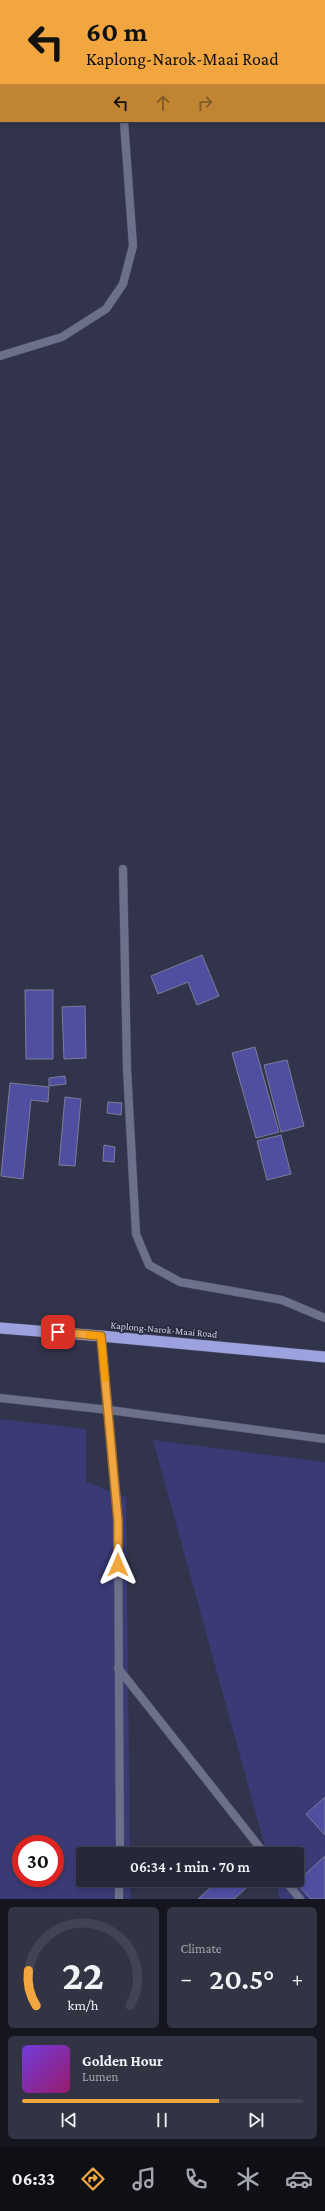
<!DOCTYPE html>
<html lang="en">
<head>
<meta charset="utf-8">
<style>
  body { margin:0; font-family:"Crimson Pro",serif; background:#323343; color:#f1f3f6; height:100vh; display:flex; flex-direction:column; font-size:15px; white-space:nowrap }
  * { box-sizing:border-box; margin:0 }
  p { font-size:13px; color:#a4a5ae }
  .icon { flex:none; width:22px; height:22px; fill:none; stroke:currentColor; stroke-width:2; stroke-linecap:round; stroke-linejoin:round }
  .map { position:relative; height:1899px; overflow:hidden }
  .panel { display:flex; flex-direction:column; gap:8px; padding:8px; background:#15151f; flex:1 }
  .panel>* { flex:none }
  .top-card { position:absolute; left:0px; top:0px; width:325px; height:122px; box-shadow:0 2px 6px #0003,0 0 0 1px #424453; background:#f1a640; color:#111; overflow:hidden }
  .speed { position:absolute; left:12px; top:1835px; display:flex; gap:8px; font-size:20px; font-weight:700; text-align:center }
  .speed>* { display:grid; place-content:center; width:52px; height:52px; border-radius:50%; background:#262738; box-shadow:0 2px 6px #0003,0 0 0 1px #424453; line-height:1 }
  .speed .limit { border:6px solid #d22; background:#fff; color:#111 }
  .pin { position:absolute; display:grid; place-items:center; width:34px; height:34px; color:#fff; margin:-17px; border-radius:8px; box-shadow:0 2px 6px #0006 }
  .me { position:absolute; width:44px; margin:-22px; rotate:0deg; stroke-linejoin:round; filter:drop-shadow(0 0 3px #0008) }
  .turn { display:flex; align-items:center; gap:14px; height:84px; padding:0 20px; font-size:18px }
  .turn .icon { width:52px; height:52px; stroke-width:2.5 }
  .turn b { display:block; font-size:28px; line-height:34px }
  .lanes { display:flex; align-items:center; height:38px; padding:0 20px; background:#0003; justify-content:center; gap:20px; direction:ltr }
  .lanes .off { opacity:.35 }
  .big { font-size:30px; font-weight:600; line-height:1.1 }
  .panel .card { flex:1; display:flex; flex-direction:column; justify-content:center; gap:6px; min-width:0; padding:0 14px; border-radius:6px; background:#323343 }
  .panel .dial { align-items:center; gap:0 }
  .dial svg { height:104px; overflow:visible; fill:none; stroke:#424453; stroke-width:7; stroke-linecap:round; text-anchor:middle }
  .dial text { fill:#f1f3f6; stroke:none }
  .song { display:flex; align-items:center; gap:12px }
  .cover { width:48px; height:48px; border-radius:6px; background:linear-gradient(135deg,hsl(260 70% 55%),hsl(320 70% 35%)) }
  .played { height:4px; border-radius:2px; background:linear-gradient(90deg,#f1a640 70%,#424453 70%) }
  .keys { display:flex; justify-content:space-around; direction:ltr }
  .heat { display:flex; justify-content:space-between; align-items:center; font-size:22px; direction:ltr }
  .panel .tiles { flex:1; display:grid; gap:8px; grid-template-columns:1fr 1fr }
  .card:last-child { grid-column:span 2 }
  .trip { position:absolute; left:76px; top:1847px; width:228px; height:40px; border-radius:4px; background:#262738; box-shadow:0 2px 6px #0003,0 0 0 1px #424453; font-weight:600; line-height:40px; text-align:center }
  .tabs { display:flex; height:64px; justify-content:space-around; align-items:center; background:#0f1016; color:#a4a5ae }
  .tabs .icon { width:28px; height:28px }
  .tabs .on { color:#f1a640 }
  .tabs b { font-size:18px; color:#f1f3f6 }
  .map>svg:first-child { display:block }
  .green { fill:#3a3a76; fill-rule:evenodd }
  .building { fill:#4f4ea1; stroke:#7b7e99 }
  .lines { fill:none; stroke-linecap:round; stroke-linejoin:round }
  .minor-casing { stroke:#4d4f63; stroke-width:9 }
  .trunk-casing { stroke:#4d4f63; stroke-width:12 }
  .minor { stroke:#6d708b; stroke-width:8 }
  .trunk { stroke:#9ca1df; stroke-width:11 }
  .route-casing { stroke:#9d6c2a; stroke-width:10 }
  .route { stroke:#f1a640; stroke-width:7 }
  .slow { stroke:#f59e0b; stroke-width:7 }
  .labels { text-anchor:middle; stroke-width:3.5; stroke-linejoin:round; paint-order:stroke }
  .street-label { font-size:10px; fill:#d1d3e2; stroke:#282a40 }
</style>
</head>
<body>
<div class="map">
<svg width="325" height="1899" viewBox="0 0 325 1899">
  <rect width="100%" height="100%" fill="#32344b"/>
  <g class="green">
    <path d="M0 1419 86 1429V1482L126 1497 130 1854H83V1880H130L131 1899H0ZM21 1844H55V1878H21Z"/>
    <polygon points="153,1440 325,1462 325,1899 280,1899 275,1880 297,1880 297,1854 267,1854"/>
  </g>
  <g class="building">
    <polygon points="202,955 219,996 197,1005 188,982 158,994 151,976"/>
    <polygon points="25,990 53,990 53,1059 26,1059"/>
    <polygon points="85,1006 86,1058 64,1059 62,1007"/>
    <polygon points="255,1047 279,1132 256,1138 232,1053"/>
    <polygon points="287,1060 304,1126 281,1132 264,1065"/>
    <polygon points="65,1076 66,1084 49,1086 49,1078"/>
    <polygon points="10,1083 49,1087 48,1102 31,1100 23,1179 1,1176"/>
    <polygon points="65,1097 81,1099 75,1166 59,1165"/>
    <polygon points="108,1102 122,1103 121,1115 107,1113"/>
    <polygon points="281,1135 291,1174 267,1180 257,1141"/>
    <polygon points="104,1145 115,1147 114,1162 103,1161"/>
    <polygon points="325,1797 325,1835 306,1814"/>
    <polygon points="325,1856 325,1899 311,1899 296,1883"/>
    <polygon points="219,1880 255,1880 234,1899 198,1899"/>
  </g>
  <g class="lines">
    <g class="minor-casing">
      <g id="minor">
        <polyline points="117,0 117,1"/>
        <polyline points="0,356 62,337 106,309 123,284 133,246 124,121"/>
        <polyline points="123,869 127,1069 136,1234 149,1265 180,1282 282,1300 325,1318"/>
        <polyline points="101,1336 118,1521 120,1854"/>
        <polyline points="0,1398 109,1410 325,1439"/>
        <polyline points="118,1668 265,1854"/>
        <polyline points="285,1880 300,1899"/>
        <polyline points="119,1899 119,1880"/>
      </g>
    </g>
    <g class="trunk-casing">
      <polyline id="trunk" points="0,1328 101,1336 325,1357"/>
    </g>
    <use href="#minor" class="minor"/>
    <use href="#trunk" class="trunk"/>
  </g>
  <g class="lines">
    <g class="route-casing">
      <polyline id="route" points="58,1332 101,1336 118,1521 118,1565"/>
    </g>
    <use href="#route" class="route"/>
    <polyline class="slow" points="89,1335 101,1336 105,1378"/>
  </g>
  <g class="labels">
    <g class="street-label">
      <text transform="translate(164 1329) rotate(5)" y="4">Kaplong-Narok-Maai Road</text>
    </g>
  </g>
</svg>
<div class="speed"><div class="limit">30</div></div>
<div class="pin" style="left:58px;top:1332px;background:#d93025"><svg class="icon" aria-label="arrive" viewBox="0 0 24 24"><path d="M6 21V4h12l-3 4 3 4H6"/></svg></div>
<svg class="me" style="left:118px;top:1565px" viewBox="-20 -20 40 40"><path d="M0-17L14 15 0 8-14 15z" fill="#f1a640" stroke="#fff" stroke-width="4"/></svg>
<div class="trip">06:34 · 1 min · 70 m</div>
<div class="top-card">
<div class="turn"><svg class="icon" aria-label="left" viewBox="0 0 24 24"><path d="M17 20v-9H6M10 6l-5 5 5 5"/></svg><div><b>60 m</b>Kaplong-Narok-Maai Road</div></div>
<div class="lanes"><svg class="icon" aria-label="left" viewBox="0 0 24 24"><path d="M17 20v-9H6M10 6l-5 5 5 5"/></svg><svg class="icon off" aria-label="ahead" viewBox="0 0 24 24"><path d="M12 20V5M6 11l6-6 6 6"/></svg><svg class="icon off" aria-label="right" viewBox="0 0 24 24"><path d="M7 20v-9h11M14 6l5 5-5 5"/></svg></div>
</div>
</div>
<section class="panel">
<div class="tiles">
<div class="card dial"><svg viewBox="0 0 100 80">
<path d="M14 69A42 42 0 1 1 86 69"/>
<path d="M14 69A42 42 0 0 1 8 42" stroke="#f1a640"/>
<text x="50" y="56" font-size="32" font-weight="700">22</text>
<text x="50" y="72" font-size="11">km/h</text>
</svg></div>
<div class="card"><p>Climate</p>
<div class="heat"><a>−</a><b class="big">20.5°</b><a>+</a></div>
</div>
<div class="card">
<div class="song"><i class="cover"></i><div><b>Golden Hour</b><p>Lumen</p></div></div>
<div class="played"></div>
<div class="keys"><svg class="icon" aria-label="previous" viewBox="0 0 24 24"><path d="M18 5L8 12l10 7zM5 5v14"/></svg><svg class="icon" aria-label="pause" viewBox="0 0 24 24"><path d="M8 5v14M16 5v14"/></svg><svg class="icon" aria-label="next" viewBox="0 0 24 24"><path d="M6 5l10 7-10 7zM19 5v14"/></svg></div>
</div>
</div>
</section>
<nav class="tabs">
<b>06:33</b>
<svg class="icon on" aria-label="directions" viewBox="0 0 24 24"><path d="M12 3l9 9-9 9-9-9zM9 14v-3h6M13 9l2 2-2 2"/></svg>
<svg class="icon" aria-label="music" viewBox="0 0 24 24"><path d="M9 18V5l10-2v13"/><circle cx="6" cy="18" r="3"/><circle cx="16" cy="16" r="3"/></svg>
<svg class="icon" aria-label="phone" viewBox="0 0 24 24"><path d="M5 4h4l2 5-3 2q2 4 5 5l2-3 5 2v4C11 20 4 13 5 4z"/></svg>
<svg class="icon" aria-label="climate" viewBox="0 0 24 24"><path d="M12 3v18M4 7l16 10M4 17L20 7"/></svg>
<svg class="icon" aria-label="car" viewBox="0 0 24 24"><path d="M5 17H2v-5l4-1 3-4h7l3 4 3 1v5h-3M9 17h6M6 11h13"/><circle cx="7" cy="17" r="2"/><circle cx="17" cy="17" r="2"/></svg>
</nav>
</body>
</html>
